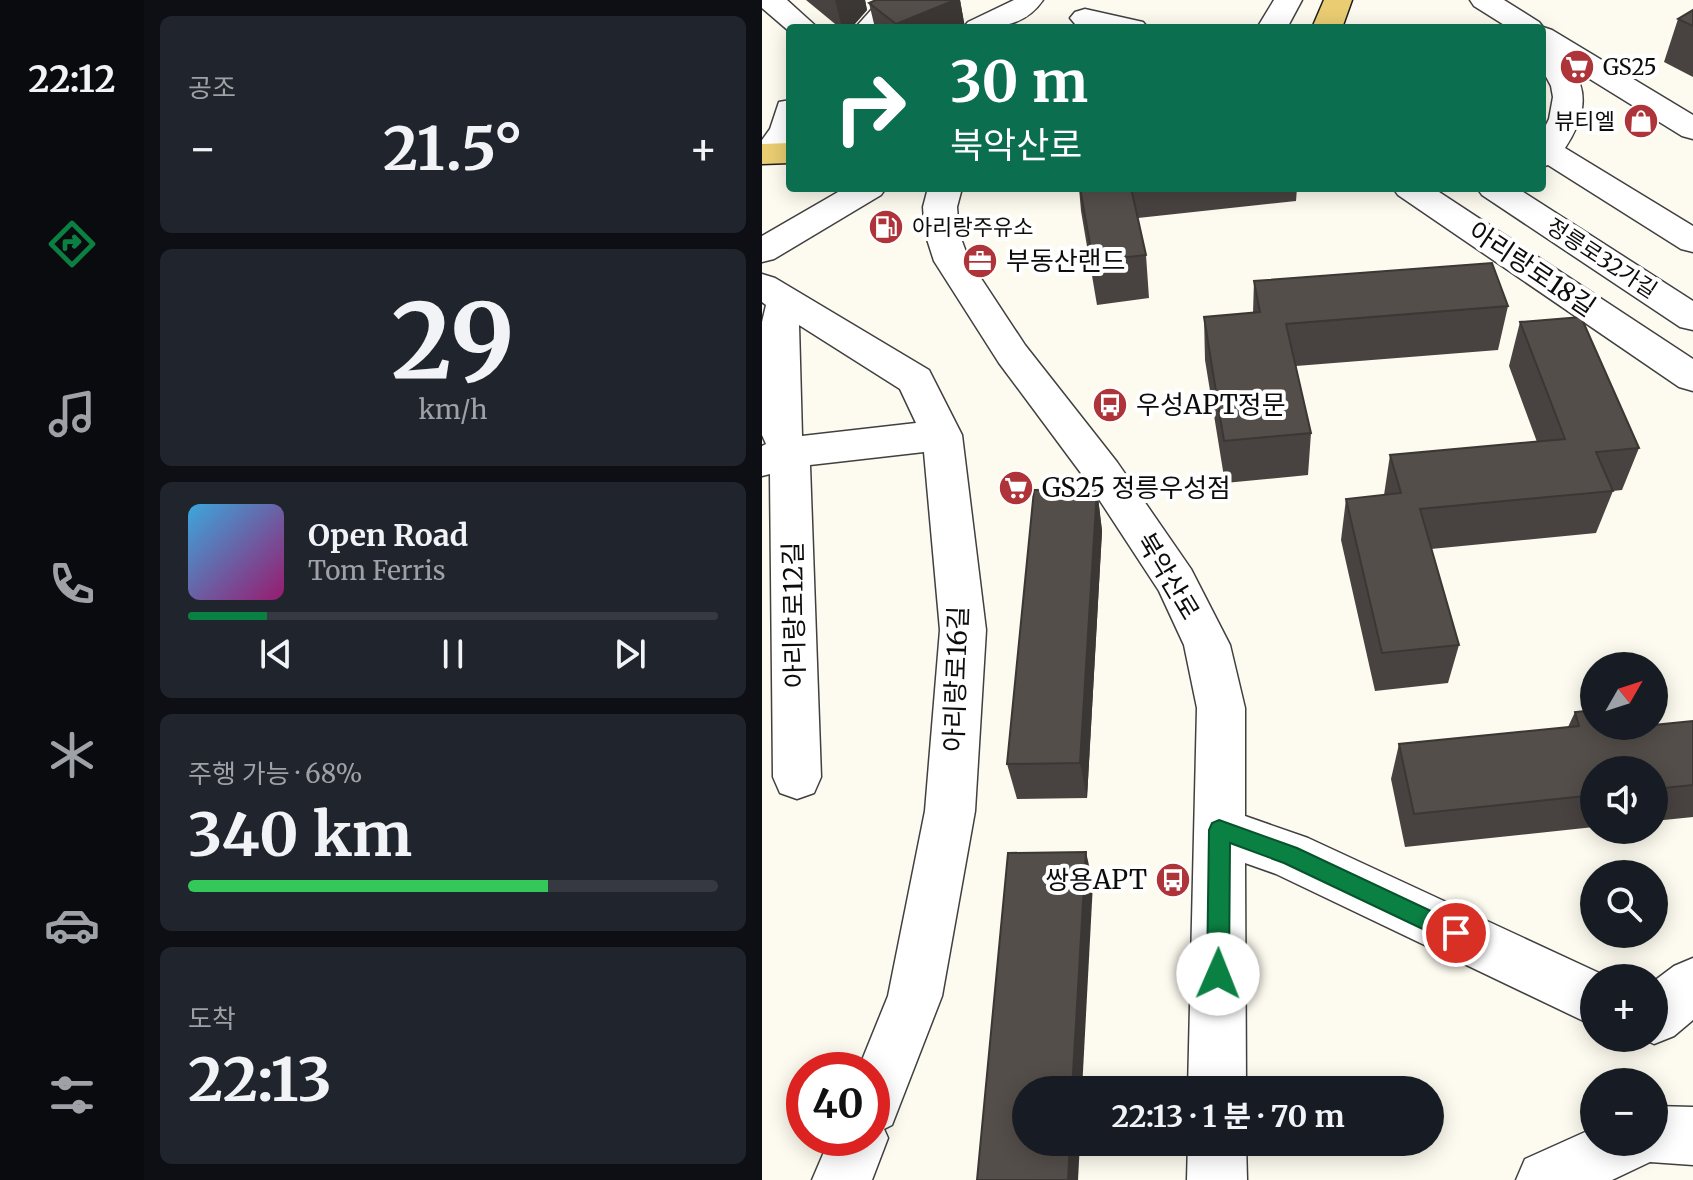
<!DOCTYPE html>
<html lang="ko">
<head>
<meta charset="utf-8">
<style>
  body { margin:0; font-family:Merriweather,"Noto Sans KR",serif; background:#20242c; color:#f1f3f6; height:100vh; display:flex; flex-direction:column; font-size:30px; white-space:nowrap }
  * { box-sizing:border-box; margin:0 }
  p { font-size:26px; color:#9ea1a6 }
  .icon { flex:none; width:44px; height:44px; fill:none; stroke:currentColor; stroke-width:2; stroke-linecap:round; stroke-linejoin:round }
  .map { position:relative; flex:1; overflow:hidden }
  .drawer { display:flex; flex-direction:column; gap:16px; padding:16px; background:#0d0f14; width:618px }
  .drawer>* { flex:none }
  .banner { position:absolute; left:24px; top:24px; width:760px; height:168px; border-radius:8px; box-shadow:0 4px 20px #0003; background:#0b6e4f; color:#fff; overflow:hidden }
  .needle { width:52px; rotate:51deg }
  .controls { position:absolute; left:818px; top:652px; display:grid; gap:16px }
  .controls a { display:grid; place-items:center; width:88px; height:88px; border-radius:50%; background:#171b24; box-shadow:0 4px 20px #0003; font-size:40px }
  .speed { position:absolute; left:24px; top:1052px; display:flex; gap:16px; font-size:40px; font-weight:700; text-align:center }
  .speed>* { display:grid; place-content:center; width:104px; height:104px; border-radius:50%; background:#171b24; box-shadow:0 4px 20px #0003; line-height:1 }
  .speed .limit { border:12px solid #d22; background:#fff; color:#111 }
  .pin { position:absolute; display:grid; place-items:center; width:68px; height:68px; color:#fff; margin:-34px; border:4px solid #fff; border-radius:50%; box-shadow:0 2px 8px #0007 }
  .me { position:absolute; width:88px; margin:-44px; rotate:1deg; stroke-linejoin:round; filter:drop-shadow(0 0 6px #0008) }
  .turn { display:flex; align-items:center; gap:28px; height:168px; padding:0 32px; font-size:36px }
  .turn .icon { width:104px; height:104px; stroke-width:2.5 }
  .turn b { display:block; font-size:56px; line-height:68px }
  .big { font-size:60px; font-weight:700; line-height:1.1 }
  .drawer .card { flex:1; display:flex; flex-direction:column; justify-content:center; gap:12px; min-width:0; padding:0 28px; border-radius:12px; background:#20242c }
  .drawer .dial { align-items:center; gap:0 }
  .dial b { font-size:104px; line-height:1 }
  .song { display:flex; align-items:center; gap:24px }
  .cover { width:96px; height:96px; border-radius:12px; background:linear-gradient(135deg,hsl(200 70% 55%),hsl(320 70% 35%)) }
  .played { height:8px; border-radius:4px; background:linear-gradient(90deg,#0b8043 15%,#363941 15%) }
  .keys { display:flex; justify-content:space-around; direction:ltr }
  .heat { display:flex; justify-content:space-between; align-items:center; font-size:44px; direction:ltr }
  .charge { height:12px; border-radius:6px; background:linear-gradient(90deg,#34c759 68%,#363941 0) }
  .trip { position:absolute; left:250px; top:1076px; width:432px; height:80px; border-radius:40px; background:#171b24; box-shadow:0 4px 20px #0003; font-weight:700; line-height:80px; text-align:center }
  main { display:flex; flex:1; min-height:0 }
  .tab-bar { display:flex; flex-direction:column; width:144px; justify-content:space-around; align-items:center; background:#090b0e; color:#9ea1a6 }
  .tab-bar .icon { width:56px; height:56px }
  .tab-bar .current { color:#0b8043 }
  .tab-bar b { font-size:36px; color:#f1f3f6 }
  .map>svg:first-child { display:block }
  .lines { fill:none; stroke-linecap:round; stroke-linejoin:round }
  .minor-casing { stroke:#404040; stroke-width:3 }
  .major-casing { stroke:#1e1e1e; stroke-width:3 }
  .minor { fill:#fff; fill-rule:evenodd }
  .major { fill:#eacd72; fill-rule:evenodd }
  .wall { fill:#484340 }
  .shaded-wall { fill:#3b3734 }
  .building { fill:#544e4a; stroke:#3b3734; stroke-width:2 }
  .route { fill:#0b8043; stroke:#07532c; stroke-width:2 }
  .labels { text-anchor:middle; stroke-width:8; stroke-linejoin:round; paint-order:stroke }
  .far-poi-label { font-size:22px; fill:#0d0d0d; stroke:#fff; text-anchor:start }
  .far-street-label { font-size:22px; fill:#0d0d0d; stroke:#fff }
  .poi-label { font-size:26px; fill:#0d0d0d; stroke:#fff; text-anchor:start }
  .street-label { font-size:26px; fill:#0d0d0d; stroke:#fff }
</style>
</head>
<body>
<main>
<nav class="tab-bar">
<b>22:12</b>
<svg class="icon current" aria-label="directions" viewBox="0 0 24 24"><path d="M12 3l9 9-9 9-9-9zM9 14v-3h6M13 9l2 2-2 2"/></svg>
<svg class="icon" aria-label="music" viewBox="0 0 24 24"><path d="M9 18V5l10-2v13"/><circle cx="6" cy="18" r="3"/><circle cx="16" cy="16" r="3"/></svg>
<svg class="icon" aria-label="phone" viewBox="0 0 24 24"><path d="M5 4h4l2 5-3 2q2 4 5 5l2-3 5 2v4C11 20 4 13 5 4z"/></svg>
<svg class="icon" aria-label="climate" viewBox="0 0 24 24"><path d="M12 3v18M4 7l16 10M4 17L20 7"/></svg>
<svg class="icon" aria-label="car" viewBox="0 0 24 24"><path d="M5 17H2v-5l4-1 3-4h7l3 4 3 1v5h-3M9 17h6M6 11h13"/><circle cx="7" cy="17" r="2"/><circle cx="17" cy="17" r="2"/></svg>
<svg class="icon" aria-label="filters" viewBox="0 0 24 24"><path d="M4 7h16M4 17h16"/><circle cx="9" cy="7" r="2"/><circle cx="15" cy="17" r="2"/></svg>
</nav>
<section class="drawer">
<div class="card"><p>공조</p>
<div class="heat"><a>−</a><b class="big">21.5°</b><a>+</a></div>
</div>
<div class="card dial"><b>29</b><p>km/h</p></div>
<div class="card">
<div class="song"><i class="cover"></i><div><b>Open Road</b><p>Tom Ferris</p></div></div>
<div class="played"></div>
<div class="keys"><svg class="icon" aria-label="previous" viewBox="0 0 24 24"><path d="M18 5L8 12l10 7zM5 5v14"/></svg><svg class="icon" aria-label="pause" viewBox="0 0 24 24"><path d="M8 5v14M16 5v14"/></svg><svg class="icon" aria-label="next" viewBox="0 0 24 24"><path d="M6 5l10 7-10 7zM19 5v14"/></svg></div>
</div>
<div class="card"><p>주행 가능 · 68%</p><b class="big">340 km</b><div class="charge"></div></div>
<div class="card"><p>도착</p><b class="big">22:13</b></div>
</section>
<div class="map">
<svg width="931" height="1180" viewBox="0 0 931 1180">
  <rect width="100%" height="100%" fill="#fdfaef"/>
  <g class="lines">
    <g class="minor-casing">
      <g id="minor">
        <polygon points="0,0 25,0 56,28 28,28 28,32 0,8"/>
        <polygon points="118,0 148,0 124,28 93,28"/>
        <path d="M252 0H281C262 28 233 28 201 28L206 22Z"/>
        <polygon points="512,0 540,0 525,28 495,28"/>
        <path d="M708 0H742L777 22 781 27 790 30 931 115V139L920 136 810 68C829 95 820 122 803 148L931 226V252L919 249 786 165 780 167V133L787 119 791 97 789 86 780 69V28H747L712 6Z"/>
        <polygon points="323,9 381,22 386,28 329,28 313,24 308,18 313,12"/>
        <polygon points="28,100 28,147 18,161 0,162 0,140 8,129 17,102"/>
        <polygon points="83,188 124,188 119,195 12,259 0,262 0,236"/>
        <polygon points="166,188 200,188 195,207 197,233 207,260 263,345 355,462 429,569 468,645 483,708 483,816 546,838 848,978 832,978 832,1026 514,874 483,863 484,1090 426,1090 435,708 422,645 397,591 327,484 237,363 172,261 163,233 161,207"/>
        <polygon points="631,188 671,188 931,359 931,391 917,387 636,195"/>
        <polygon points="715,188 755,188 931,301 931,330 918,327 720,195"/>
        <path d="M0 274 13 278 167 370 200 435 224 630 213 811 180 996 130 1125 122 1129 126 1138 110 1180H50L68 1138H110V1070H96L126 996 163 811 178 630 162 452 48 465 59 777 52 793 35 799 18 793 11 777 8 474 0 476V446L4 444 0 435V322L4 305 0 302ZM37 325 138 389 154 423 40 436Z"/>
        <polygon points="931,958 931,1020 912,1036 892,1044 879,1038 892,1038 892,981 912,966"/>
        <polygon points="892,1106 931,1107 931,1165 888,1162 850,1180 754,1180 763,1159 832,1128 832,1142 892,1142"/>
        <polygon points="426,1142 484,1142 485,1180 425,1180"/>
      </g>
    </g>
    <g class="major-casing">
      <g id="major">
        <polygon points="562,0 590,0 580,28 550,28"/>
        <polygon points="28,143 28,163 0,164 0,144"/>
      </g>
    </g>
    <use href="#minor" class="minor"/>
    <use href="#major" class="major"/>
  </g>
  <g class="wall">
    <polygon points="44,0 103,0 105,10 91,26 86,28 78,28"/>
    <polygon points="114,0 198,0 203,28 113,28 107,3"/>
    <polygon points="931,10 931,77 902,62 916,19"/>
    <polygon points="317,188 535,188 534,201 376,218 384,255 387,298 335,305 319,211"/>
    <polygon points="492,281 746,306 736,350 534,366 549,433 546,475 463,483 443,360 442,317 491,313"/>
    <polygon points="758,322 877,448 860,490 851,491 834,533 669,549 697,645 686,683 613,691 579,540 584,499 622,495 628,455 775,442 747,366"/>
    <polygon points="335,489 340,531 325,798 255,799 245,764"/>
    <polygon points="813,712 892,726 931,721 931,817 892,821 892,770 832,770 832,827 643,847 629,779 637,744 806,727"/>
  </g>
  <g class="shaded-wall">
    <polygon points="73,0 103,0 105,10 91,26 80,28"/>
    <polygon points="193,0 198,0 203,28 135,28 134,24"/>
    <polygon points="335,489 340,531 325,798 318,763"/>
    <polygon points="324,852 331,883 320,1090 310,1090"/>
    <polygon points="308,1142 318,1142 316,1180 306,1180"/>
  </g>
  <g class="building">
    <polygon points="114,0 193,0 134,24 107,3"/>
    <polygon points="931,10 931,26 916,19"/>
    <polygon points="318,188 369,188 384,255 331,261"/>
    <polygon points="730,263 746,306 524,324 549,433 462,441 442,317 498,312 492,281"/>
    <polygon points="819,317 877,448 834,452 851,491 658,509 697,645 620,653 584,499 639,493 628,455 803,439 758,322"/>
    <polygon points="335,489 318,763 245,764 272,490"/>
    <polygon points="832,710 832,726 892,726 892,725 931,721 931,785 892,789 892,770 832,770 832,795 652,814 637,744 817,726 813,712"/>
    <polygon points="324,852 310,1090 264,1090 264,1142 308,1142 306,1180 215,1180 246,853"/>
  </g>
  <polygon class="route" points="457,820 535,848 701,926 705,933 701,941 694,944 686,941 522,863 468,843 467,974 464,982 456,986 448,982 445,974 447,830 450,823"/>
  <defs>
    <g id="supermarket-disc" transform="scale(1.8)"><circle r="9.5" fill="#ae3439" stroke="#fff"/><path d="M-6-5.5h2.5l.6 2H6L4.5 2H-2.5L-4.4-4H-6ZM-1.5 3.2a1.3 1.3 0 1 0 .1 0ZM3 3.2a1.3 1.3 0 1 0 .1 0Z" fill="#fff"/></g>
    <g id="shop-disc" transform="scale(1.8)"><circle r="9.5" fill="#ae3439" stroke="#fff"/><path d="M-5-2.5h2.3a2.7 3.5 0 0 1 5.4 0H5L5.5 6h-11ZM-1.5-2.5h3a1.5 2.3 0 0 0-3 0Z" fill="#fff"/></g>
    <g id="fuel-disc" transform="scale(1.8)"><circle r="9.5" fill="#ae3439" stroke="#fff"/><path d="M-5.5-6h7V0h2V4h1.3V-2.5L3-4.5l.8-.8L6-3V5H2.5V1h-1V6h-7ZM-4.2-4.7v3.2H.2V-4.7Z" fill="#fff"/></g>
    <g id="office-disc" transform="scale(1.8)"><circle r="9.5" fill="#ae3439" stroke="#fff"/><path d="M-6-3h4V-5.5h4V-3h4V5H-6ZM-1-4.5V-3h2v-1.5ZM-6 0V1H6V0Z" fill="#fff"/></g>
    <g id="bus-disc" transform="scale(1.8)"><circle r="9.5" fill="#ae3439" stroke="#fff"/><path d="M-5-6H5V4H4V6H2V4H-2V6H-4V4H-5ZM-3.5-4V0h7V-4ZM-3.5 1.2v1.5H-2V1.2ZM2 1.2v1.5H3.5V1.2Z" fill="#fff"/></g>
  </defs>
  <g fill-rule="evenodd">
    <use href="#supermarket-disc" x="815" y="67"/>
    <use href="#shop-disc" x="879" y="121"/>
    <use href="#fuel-disc" x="124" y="227"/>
    <use href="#office-disc" x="218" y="261"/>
    <use href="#bus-disc" x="348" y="405"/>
    <use href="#supermarket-disc" x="254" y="488"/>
    <use href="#bus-disc" x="411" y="880"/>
  </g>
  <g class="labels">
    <g class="far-poi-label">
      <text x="841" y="75">GS25</text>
      <text x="853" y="129" text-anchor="end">뷰티엘</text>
      <text x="150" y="235">아리랑주유소</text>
    </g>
    <g class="far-street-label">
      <text transform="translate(840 258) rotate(33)" y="8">정릉로32가길</text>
    </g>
    <g class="poi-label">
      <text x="244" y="270">부동산랜드</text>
      <text x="374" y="414">우성APT정문</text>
      <text x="280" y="497">GS25 정릉우성점</text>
      <text x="385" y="889" text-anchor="end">쌍용APT</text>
    </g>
    <g class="street-label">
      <text transform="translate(770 269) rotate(34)" y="9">아리랑로18길</text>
      <text transform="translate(406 576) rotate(59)" y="9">북악산로</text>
      <text transform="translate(32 615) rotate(-91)" y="9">아리랑로12길</text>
      <text transform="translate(194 679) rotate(-88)" y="9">아리랑로16길</text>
    </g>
  </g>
</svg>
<div class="controls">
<a><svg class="needle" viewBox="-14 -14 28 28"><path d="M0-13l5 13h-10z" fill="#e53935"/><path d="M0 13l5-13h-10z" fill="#9ea1a6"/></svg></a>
<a><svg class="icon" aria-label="sound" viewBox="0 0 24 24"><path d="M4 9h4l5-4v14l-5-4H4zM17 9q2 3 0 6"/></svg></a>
<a><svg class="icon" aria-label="search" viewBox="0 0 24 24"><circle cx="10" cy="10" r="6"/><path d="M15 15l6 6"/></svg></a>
<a>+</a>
<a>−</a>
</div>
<div class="speed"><div class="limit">40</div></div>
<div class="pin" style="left:694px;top:933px;background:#d93025"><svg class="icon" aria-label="arrive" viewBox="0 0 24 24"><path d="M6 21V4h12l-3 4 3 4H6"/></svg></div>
<svg class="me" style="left:456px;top:974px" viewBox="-20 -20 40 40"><circle r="19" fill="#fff"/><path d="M0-13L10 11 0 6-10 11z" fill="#0b8043"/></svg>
<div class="trip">22:13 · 1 분 · 70 m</div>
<div class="banner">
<div class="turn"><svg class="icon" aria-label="right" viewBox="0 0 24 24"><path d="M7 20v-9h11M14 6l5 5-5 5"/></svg><div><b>30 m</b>북악산로</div></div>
</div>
</div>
</main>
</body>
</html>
